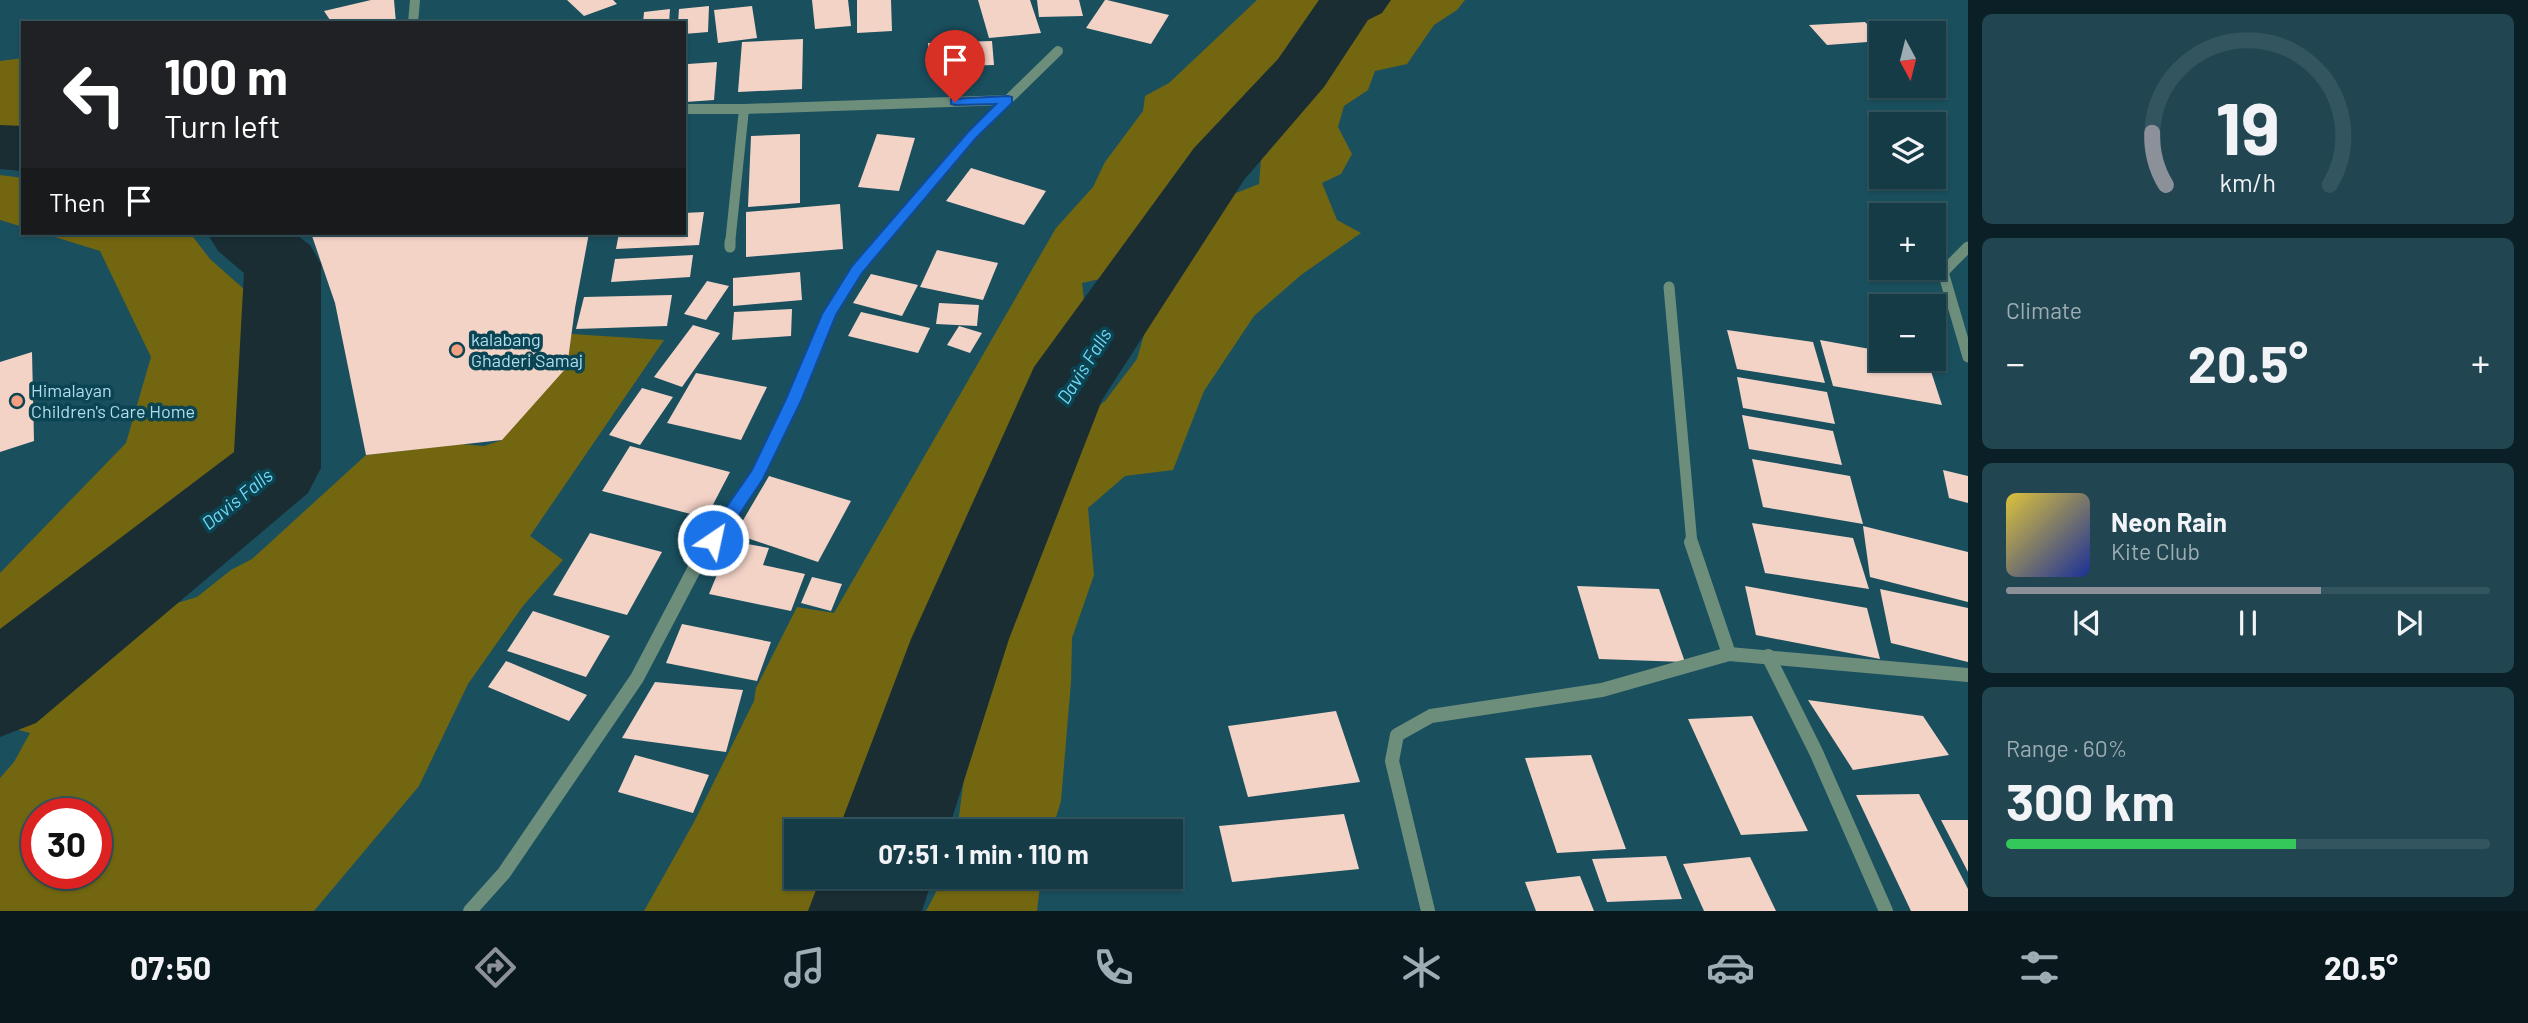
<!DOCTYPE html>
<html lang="en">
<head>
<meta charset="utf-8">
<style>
  body { margin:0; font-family:Barlow,sans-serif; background:#214651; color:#f1f3f6; height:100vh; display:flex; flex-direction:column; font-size:26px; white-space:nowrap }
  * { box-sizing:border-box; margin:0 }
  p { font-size:23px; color:#9dadb3 }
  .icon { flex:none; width:38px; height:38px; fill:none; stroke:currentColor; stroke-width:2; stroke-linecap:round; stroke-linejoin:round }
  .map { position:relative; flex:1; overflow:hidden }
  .panel { display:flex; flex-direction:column; gap:14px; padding:14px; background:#0b2026; width:560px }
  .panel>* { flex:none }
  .guide { position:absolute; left:21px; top:21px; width:665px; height:214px; border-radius:0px; box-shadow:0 2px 5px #0004,0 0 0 2px #33555f; background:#202124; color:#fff; overflow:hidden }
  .needle { width:46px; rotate:173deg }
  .tools { position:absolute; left:1869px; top:21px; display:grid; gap:14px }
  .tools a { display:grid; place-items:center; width:77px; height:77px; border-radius:0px; background:#143b46; box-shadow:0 2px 5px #0004,0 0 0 2px #33555f; font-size:35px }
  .speed { position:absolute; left:21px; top:798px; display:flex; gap:14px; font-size:35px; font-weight:700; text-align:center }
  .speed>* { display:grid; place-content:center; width:91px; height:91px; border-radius:50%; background:#143b46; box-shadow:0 2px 5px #0004,0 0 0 2px #33555f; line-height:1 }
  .speed .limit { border:10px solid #d22; background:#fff; color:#111 }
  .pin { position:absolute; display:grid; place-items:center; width:60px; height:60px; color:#fff; margin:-72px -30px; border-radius:50% 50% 50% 0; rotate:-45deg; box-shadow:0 0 7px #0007 }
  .pin .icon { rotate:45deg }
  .me { position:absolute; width:77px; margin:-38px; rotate:34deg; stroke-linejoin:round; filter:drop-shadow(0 0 5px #0008) }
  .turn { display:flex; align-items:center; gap:24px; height:147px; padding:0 28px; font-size:32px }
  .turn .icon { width:91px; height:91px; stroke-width:2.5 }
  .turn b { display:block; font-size:49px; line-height:60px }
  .then { display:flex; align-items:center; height:66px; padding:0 28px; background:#0003; gap:14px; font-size:26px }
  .big { font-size:52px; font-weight:700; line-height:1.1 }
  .panel .card { flex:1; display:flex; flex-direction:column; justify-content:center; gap:10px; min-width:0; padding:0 24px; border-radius:10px; background:#214651 }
  .panel .dial { align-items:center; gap:0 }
  .dial svg { height:182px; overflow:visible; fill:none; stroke:#33555f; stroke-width:7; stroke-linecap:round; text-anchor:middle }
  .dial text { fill:#f1f3f6; stroke:none }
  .song { display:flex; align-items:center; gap:21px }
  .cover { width:84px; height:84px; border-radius:10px; background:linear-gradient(135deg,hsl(50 70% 55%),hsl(230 70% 35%)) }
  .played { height:7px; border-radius:4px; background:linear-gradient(90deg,#8c9099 65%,#33555f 65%) }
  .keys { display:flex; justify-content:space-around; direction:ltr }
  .heat { display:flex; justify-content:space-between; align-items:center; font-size:38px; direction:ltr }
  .charge { height:10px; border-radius:5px; background:linear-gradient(90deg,#34c759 60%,#33555f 0) }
  .trip { position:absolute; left:784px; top:819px; width:399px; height:70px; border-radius:0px; background:#143b46; box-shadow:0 2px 5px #0004,0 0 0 2px #33555f; font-weight:700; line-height:70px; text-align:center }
  .tabs { display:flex; height:112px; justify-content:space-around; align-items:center; background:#08181c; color:#9dadb3 }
  .tabs .icon { width:49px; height:49px }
  .tabs .selected { color:#8c9099 }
  .tabs b { font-size:32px; color:#f1f3f6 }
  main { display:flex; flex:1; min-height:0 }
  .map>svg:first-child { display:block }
  .green { fill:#736611; fill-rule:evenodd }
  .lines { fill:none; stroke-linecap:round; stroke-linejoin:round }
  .river { fill:#192d33; fill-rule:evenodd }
  .building { fill:#f4d3c7 }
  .minor-far2 { stroke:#6e8e7c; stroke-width:10 }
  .minor-far1 { stroke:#6e8e7c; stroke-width:11 }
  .minor { stroke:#6e8e7c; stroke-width:14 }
  .route { fill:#1a73e8; stroke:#114b97; stroke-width:2 }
  .poi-dot { fill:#f39f82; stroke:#0b4452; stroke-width:2.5 }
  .labels { text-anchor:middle; stroke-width:7; stroke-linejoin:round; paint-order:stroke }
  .poi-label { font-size:18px; fill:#b1ddec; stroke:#0b4452; text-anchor:start }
  .water-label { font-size:19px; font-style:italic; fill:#72d7f5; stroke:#0b4452 }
</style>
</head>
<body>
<main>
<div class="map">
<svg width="1968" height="911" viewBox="0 0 1968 911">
  <rect width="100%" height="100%" fill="#1a4f5e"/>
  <g class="green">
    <polygon points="1257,0 1349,0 1327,21 1290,41 1291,52 1278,64 1261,96 1235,114 1203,164 1170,191 1126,273 1082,283 1084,300 1097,331 1067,359 1050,389 1028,413 1004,502 974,542 955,623 918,661 887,716 843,831 796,831 796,877 826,877 820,911 644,911 694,822 754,701 756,688 797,607 834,613 1056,228 1093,187 1105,162 1143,111 1145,96 1169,83"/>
    <polygon points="1382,0 1465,0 1457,10 1434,25 1407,64 1375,71 1368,90 1344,106 1338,127 1352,154 1341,174 1322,183 1337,220 1361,233 1301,275 1254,316 1204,391 1173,470 1125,476 1088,508 1094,575 1072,638 1071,682 1061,801 1052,831 957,831 974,702 1005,608 1025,586 1053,442 1105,401 1137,359 1155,297 1181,230 1223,198 1259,184 1264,122 1284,101 1322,73 1325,58 1352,8"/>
    <polygon points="23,58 23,131 0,131 0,61"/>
    <polygon points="0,175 23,178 23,227 0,220"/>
    <polygon points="42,233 190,233 210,259 272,314 259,455 0,664 0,573 126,443 151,357 100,251"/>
    <path d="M572 334 664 340 530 536 563 560 523 606 468 684 419 786 314 911H0V778L14 762 30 733 4 726 16 692 54 683 99 651 131 617 197 597 231 570 252 559 366 455 460 444 484 446 502 440ZM37 814H96V873H37Z"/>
    <polygon points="944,877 1041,877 1037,911 926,911"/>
  </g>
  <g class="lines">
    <g class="river">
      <polygon points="1319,0 1391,0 1382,13 1368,20 1324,87 1244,180 1102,400 1009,639 948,831 838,831 911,639 1034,367 1194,148 1278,59"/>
      <polygon points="0,125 23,126 23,171 0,169"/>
      <polygon points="207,233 294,233 310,245 321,264 321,468 308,493 36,723 0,737 0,629 234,452 244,273 218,251"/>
      <polygon points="821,877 933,877 922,911 808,911"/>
    </g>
  </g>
  <g class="building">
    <polygon points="371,0 394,0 396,23 332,23 324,11"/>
    <polygon points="567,0 613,0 617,4 584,16"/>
    <polygon points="812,0 848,0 851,26 815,29"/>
    <polygon points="857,0 891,0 892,31 857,33"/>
    <polygon points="978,0 1030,0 1041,33 989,38"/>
    <polygon points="1037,0 1079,0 1083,16 1039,17"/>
    <polygon points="1105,0 1107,0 1169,15 1151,44 1086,28"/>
    <polygon points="709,6 708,32 684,34 684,23 678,23 679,9"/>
    <polygon points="752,6 757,38 718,43 714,10"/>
    <polygon points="670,9 669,23 643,23 644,12"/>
    <polygon points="1865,22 1881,38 1881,41 1827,45 1809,25"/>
    <polygon points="803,39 802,89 738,92 742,42"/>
    <polygon points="992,41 994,65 929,67 928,43"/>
    <polygon points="717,62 714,100 685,102 688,64"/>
    <polygon points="800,134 800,203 748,207 751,136"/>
    <polygon points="877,134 915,138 899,191 858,187"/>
    <polygon points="971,168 1046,191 1024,225 946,201"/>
    <polygon points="840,204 843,249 746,257 746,212"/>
    <polygon points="704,212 699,245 616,249 619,233 684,233 684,213"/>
    <polygon points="311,233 589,233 575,308 567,367 502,440 366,455 335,303"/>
    <polygon points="937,250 998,263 983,300 920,287"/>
    <polygon points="693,255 690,277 611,282 615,259"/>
    <polygon points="800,272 802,300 733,306 733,278"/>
    <polygon points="871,274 918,285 902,316 853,303"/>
    <polygon points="707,281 729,286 706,320 684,314"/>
    <polygon points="672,295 667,326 576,329 584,297"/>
    <polygon points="939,303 979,305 977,326 936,324"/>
    <polygon points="792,309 791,336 732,340 734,312"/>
    <polygon points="861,312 930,328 918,353 848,336"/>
    <polygon points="693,325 720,333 682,387 654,377"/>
    <polygon points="959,326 982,333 970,353 947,345"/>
    <polygon points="1727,330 1813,342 1825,383 1737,369"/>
    <polygon points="1820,340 1881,351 1881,359 1927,359 1942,405 1833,386"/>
    <polygon points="32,352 34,441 0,452 0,362"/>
    <polygon points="696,373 767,387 741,440 667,423"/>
    <polygon points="1737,377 1827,392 1835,424 1743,408"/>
    <polygon points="642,388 673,397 640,445 609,435"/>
    <polygon points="1742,415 1833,431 1842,465 1749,449"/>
    <polygon points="630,446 730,472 706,518 602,491"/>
    <polygon points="1752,459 1850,476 1863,524 1763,507"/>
    <polygon points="1943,470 1968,476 1968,503 1949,498"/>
    <polygon points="769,476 851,501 818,562 735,534"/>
    <polygon points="1752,523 1853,538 1869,589 1765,573"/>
    <polygon points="1863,526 1968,552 1968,602 1870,577"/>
    <polygon points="590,533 662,552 627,615 553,595"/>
    <polygon points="731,541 769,548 763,565 805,574 791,611 709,594"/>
    <polygon points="812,577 842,584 831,611 801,603"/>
    <polygon points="1577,586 1659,589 1685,662 1599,659"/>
    <polygon points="1745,586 1867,608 1880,659 1756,635"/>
    <polygon points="1880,589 1968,608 1968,662 1891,643"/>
    <polygon points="533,611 610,636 586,677 507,651"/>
    <polygon points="682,624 771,642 757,681 666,663"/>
    <polygon points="506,661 587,695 569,721 488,687"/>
    <polygon points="655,682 743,690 726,752 622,738"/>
    <polygon points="1808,700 1923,716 1949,755 1853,770"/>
    <polygon points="1336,711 1360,782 1248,797 1228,726"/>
    <polygon points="1752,716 1808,831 1741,835 1688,719"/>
    <polygon points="635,755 709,775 693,813 618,792"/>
    <polygon points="1591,755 1626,849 1557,853 1525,758"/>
    <polygon points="1919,794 1968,889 1968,911 1911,911 1856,795"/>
    <polygon points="1344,814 1359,869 1232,882 1219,826"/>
    <polygon points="1941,820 1968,820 1968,872"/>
    <polygon points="1666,856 1682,899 1607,902 1592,859"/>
    <polygon points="1750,857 1776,911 1704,911 1683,864"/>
    <polygon points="1580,876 1594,911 1536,911 1525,882"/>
  </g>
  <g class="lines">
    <g class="minor-far2">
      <polyline points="413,23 415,0"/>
      <polyline points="684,109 744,109 730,244"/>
      <polyline points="744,109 1008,100"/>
      <polyline points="879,244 972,135 1058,51"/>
    </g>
    <g class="minor-far1">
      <polyline points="730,247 730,242"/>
      <polyline points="1968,247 1943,272 1968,357"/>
      <polyline points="1669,287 1692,544"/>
      <polyline points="711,544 758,474 794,399 829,314 857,270 880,242"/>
    </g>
    <g class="minor">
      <polyline points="1691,542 1729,654"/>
      <polyline points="1768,656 1816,752 1886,911"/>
      <polyline points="470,911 504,873 637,678 698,562 712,542"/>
      <polyline points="1428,911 1392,761 1397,735 1431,716 1602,690 1729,654 1968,675"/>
    </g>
  </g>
  <polygon class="route" points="1008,96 1012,97 1012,103 976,138 862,273 836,315 802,399 763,479 719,545 713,548 707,545 705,540 707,535 752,470 786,399 822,314 852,266 968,132 996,104 955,105 951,104 951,99"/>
  <g class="poi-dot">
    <circle cx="457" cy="350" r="7"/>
    <circle cx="17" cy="401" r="7"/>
  </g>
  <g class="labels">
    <g class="poi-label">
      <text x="471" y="346">kalabang<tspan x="471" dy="21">Ghaderi Samaj</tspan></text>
      <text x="31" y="397">Himalayan<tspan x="31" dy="21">Children's Care Home</tspan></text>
    </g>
    <g class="water-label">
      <text transform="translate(1084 366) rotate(-58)" y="7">Davis Falls</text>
      <text transform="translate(237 499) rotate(-39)" y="7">Davis Falls</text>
    </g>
  </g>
</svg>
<div class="tools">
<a><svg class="needle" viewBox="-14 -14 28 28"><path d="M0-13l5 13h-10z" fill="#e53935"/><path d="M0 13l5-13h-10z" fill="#9dadb3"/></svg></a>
<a><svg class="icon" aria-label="layers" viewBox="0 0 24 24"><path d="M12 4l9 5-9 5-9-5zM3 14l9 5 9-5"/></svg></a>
<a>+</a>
<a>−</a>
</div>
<div class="speed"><div class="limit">30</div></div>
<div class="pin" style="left:955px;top:102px;background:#d93025"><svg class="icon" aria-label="arrive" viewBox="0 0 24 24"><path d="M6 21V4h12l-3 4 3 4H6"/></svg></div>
<svg class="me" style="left:713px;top:540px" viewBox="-20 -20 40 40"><circle r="17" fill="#1a73e8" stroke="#fff" stroke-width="3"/><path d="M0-11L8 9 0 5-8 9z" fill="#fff"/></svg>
<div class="trip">07:51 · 1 min · 110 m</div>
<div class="guide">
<div class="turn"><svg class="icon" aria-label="left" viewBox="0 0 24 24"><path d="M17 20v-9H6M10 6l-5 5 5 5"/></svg><div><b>100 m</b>Turn left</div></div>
<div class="then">Then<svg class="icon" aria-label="arrive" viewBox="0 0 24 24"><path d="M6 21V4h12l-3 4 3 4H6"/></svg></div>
</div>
</div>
<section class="panel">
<div class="card dial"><svg viewBox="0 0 100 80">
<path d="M14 69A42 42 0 1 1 86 69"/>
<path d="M14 69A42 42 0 0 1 8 46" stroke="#8c9099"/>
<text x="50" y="56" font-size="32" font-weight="700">19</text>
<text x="50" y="72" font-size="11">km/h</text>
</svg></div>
<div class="card"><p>Climate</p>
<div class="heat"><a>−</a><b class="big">20.5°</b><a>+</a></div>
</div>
<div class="card">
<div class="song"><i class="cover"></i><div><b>Neon Rain</b><p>Kite Club</p></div></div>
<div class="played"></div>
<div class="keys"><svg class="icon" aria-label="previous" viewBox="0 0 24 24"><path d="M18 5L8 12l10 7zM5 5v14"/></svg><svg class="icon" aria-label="pause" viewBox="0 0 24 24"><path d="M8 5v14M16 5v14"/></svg><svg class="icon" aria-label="next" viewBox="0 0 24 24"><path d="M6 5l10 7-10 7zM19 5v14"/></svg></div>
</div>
<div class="card"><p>Range · 60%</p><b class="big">300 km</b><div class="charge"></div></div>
</section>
</main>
<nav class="tabs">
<b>07:50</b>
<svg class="icon selected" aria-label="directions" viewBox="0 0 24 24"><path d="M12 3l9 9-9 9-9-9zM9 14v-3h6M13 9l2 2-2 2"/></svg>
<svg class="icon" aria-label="music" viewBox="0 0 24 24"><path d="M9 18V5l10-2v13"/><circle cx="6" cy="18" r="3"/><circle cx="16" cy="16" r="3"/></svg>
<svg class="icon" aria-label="phone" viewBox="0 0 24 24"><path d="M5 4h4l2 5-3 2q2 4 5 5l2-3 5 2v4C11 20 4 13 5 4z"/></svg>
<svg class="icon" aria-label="climate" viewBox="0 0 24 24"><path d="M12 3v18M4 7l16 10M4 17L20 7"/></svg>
<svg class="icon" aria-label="car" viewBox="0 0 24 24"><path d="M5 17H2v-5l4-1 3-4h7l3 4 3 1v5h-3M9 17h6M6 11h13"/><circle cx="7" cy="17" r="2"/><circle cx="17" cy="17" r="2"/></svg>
<svg class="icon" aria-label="filters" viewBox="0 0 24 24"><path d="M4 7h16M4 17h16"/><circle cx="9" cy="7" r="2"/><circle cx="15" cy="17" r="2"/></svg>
<b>20.5°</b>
</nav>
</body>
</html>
